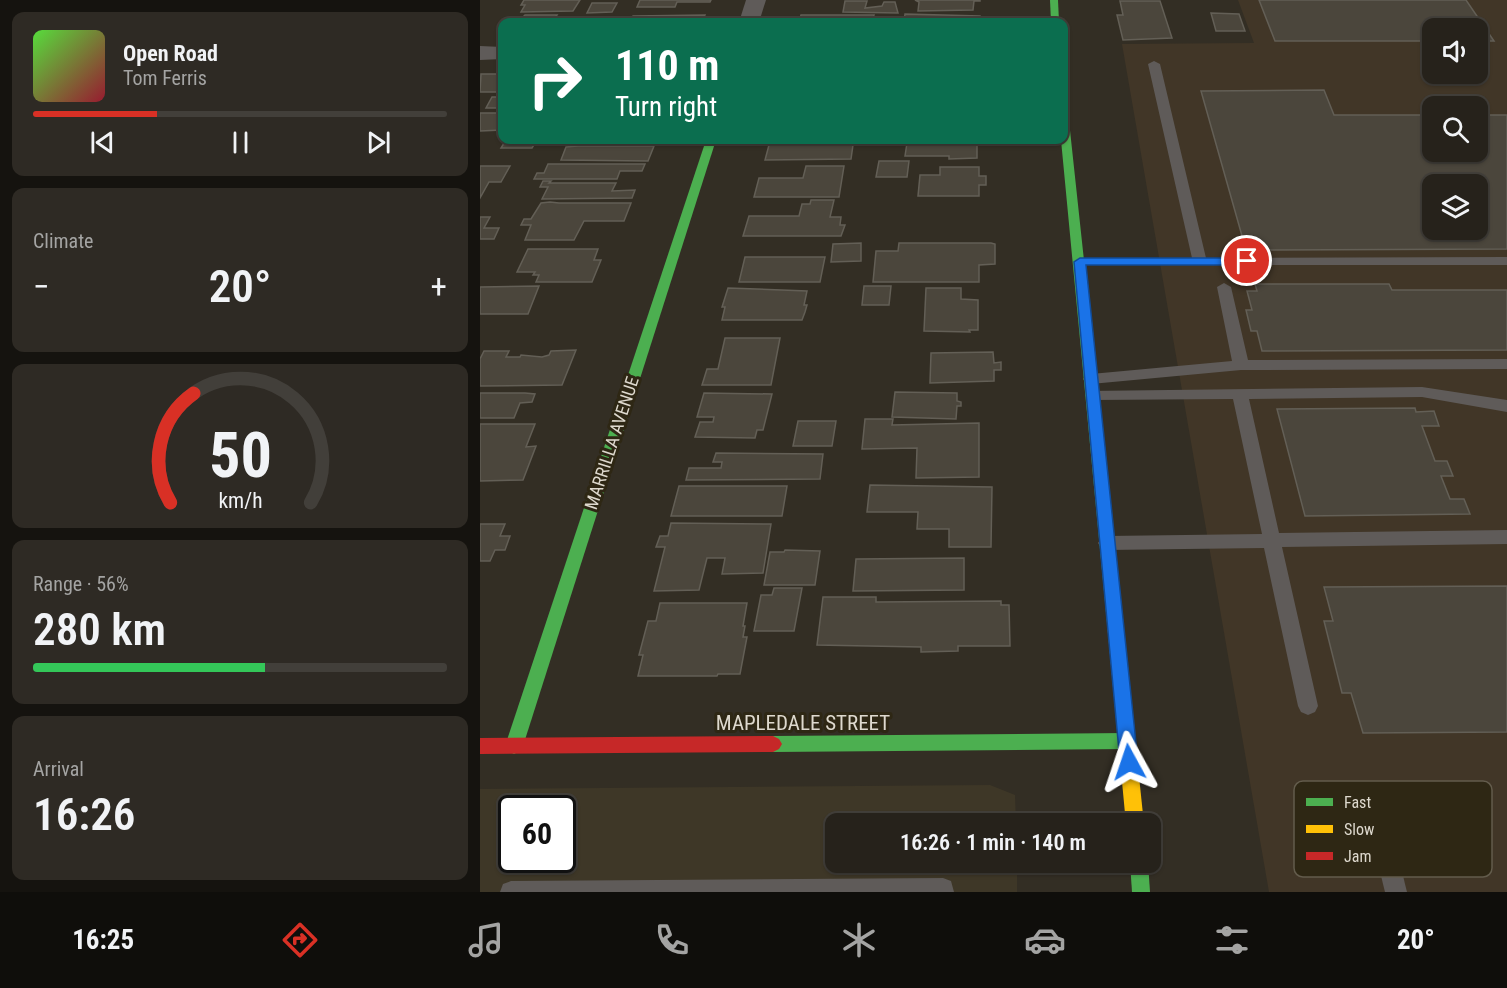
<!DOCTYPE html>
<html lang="en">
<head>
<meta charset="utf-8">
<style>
  body { margin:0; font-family:"Roboto Condensed",sans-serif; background:#2e2a24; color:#f1f3f6; height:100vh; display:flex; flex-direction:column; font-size:22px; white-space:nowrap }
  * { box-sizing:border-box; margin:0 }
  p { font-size:20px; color:#a4a4a3 }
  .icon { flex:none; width:33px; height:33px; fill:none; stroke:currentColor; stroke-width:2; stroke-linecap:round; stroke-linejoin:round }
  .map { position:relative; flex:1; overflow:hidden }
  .drawer { display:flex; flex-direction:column; gap:12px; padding:12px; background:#15130f; width:480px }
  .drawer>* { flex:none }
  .guide { position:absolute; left:18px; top:18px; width:570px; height:126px; border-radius:12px; box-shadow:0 2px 4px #0004,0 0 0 2px #423f3a; background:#0b6e4f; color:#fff; overflow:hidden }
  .buttons { position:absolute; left:942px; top:18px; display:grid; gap:12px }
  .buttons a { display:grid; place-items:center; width:66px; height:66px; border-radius:12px; background:#26221b; box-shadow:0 2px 4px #0004,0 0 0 2px #423f3a; font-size:30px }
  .speed { position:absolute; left:18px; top:795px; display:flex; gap:12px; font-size:30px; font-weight:700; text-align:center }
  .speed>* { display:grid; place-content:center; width:78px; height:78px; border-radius:50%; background:#26221b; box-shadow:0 2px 4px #0004,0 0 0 2px #423f3a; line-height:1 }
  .speed .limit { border:3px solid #111; border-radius:9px; background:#fff; color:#111 }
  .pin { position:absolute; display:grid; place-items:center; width:51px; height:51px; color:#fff; margin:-26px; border:3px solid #fff; border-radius:50%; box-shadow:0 2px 6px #0007 }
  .me { position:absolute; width:66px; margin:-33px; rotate:355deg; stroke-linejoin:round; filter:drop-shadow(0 0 4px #0008) }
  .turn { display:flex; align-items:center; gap:21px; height:126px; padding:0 18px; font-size:27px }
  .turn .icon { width:78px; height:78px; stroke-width:2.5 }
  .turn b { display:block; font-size:42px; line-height:51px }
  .big { font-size:45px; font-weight:600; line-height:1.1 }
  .drawer .widget { flex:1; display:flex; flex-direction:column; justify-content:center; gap:9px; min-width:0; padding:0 21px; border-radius:12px; background:#2e2a24 }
  .drawer .dial { align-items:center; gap:0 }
  .dial svg { height:156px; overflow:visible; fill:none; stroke:#423f3a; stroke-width:7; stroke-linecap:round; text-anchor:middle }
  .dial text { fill:#f1f3f6; stroke:none }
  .song { display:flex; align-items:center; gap:18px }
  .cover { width:72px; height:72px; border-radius:9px; background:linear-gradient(135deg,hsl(110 70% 55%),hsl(350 70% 35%)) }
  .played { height:6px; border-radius:3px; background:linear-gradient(90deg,#d93025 30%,#423f3a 30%) }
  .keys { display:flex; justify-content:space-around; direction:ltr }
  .heat { display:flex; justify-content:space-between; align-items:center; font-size:33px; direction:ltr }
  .charge { height:9px; border-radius:4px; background:linear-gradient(90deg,#34c759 56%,#423f3a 0) }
  .trip { position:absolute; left:345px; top:813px; width:336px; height:60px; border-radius:12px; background:#26221b; box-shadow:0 2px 4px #0004,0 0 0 2px #423f3a; font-weight:600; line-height:60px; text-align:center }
  .tab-bar { display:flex; height:96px; justify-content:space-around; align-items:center; background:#0f0e0b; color:#a4a4a3 }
  .tab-bar .icon { width:42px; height:42px }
  .tab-bar .current { color:#d93025 }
  .tab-bar b { font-size:27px; color:#f1f3f6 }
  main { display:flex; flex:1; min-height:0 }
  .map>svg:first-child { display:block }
  .commercial { fill:#3e3727; fill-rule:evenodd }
  .industrial { fill:#413627; fill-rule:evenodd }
  .building { fill:#4b463c; stroke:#635f56; stroke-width:1.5; fill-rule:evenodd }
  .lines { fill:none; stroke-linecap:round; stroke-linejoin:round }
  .lane { fill:#5f5b59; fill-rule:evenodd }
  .street { fill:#5f5b59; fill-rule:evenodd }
  .fast { fill:#4caf50; fill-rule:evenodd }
  .slow { fill:#ffc107; fill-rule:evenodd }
  .jam { fill:#c62828; fill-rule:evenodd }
  .route { fill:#1a73e8; stroke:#114b97; stroke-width:1.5 }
  .labels { text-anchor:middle; stroke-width:6; stroke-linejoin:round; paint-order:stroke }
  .street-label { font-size:18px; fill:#ded9ce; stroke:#2e2714 }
  .near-street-label { font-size:21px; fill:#ded9ce; stroke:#2e2714 }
  .key { fill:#2e2714; stroke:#635c4c; stroke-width:1.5 }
  .key-label { font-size:16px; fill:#ded9ce }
</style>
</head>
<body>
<main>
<section class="drawer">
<div class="widget">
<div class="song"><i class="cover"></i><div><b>Open Road</b><p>Tom Ferris</p></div></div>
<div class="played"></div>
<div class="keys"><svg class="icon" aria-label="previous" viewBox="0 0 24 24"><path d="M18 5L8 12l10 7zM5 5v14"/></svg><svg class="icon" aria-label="pause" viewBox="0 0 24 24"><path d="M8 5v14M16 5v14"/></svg><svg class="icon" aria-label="next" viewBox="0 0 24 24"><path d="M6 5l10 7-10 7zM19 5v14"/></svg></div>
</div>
<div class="widget"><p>Climate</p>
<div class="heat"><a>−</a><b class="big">20°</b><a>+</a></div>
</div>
<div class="widget dial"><svg viewBox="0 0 100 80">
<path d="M14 69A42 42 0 1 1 86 69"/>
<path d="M14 69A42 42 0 0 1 26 13" stroke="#d93025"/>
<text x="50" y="56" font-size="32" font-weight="700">50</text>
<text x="50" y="72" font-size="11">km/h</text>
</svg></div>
<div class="widget"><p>Range · 56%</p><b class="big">280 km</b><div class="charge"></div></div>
<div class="widget"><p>Arrival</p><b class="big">16:26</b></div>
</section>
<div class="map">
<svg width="1027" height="892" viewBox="0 0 1027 892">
  <rect width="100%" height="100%" fill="#332e24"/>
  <path class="commercial" d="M510 785 535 795 536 823 356 824V862L537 863V892H0V789ZM32 808H82V860H32Z"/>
  <path class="industrial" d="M758 0H1027V892H789L642 44 774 43ZM952 28H998V74H952ZM952 106H998V152H952ZM952 184H998V230H952Z"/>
  <g class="building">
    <polygon points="44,0 100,0 93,11 41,12 45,5 41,5"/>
    <polygon points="160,0 231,0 230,2 197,2 195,7 157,7"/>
    <polygon points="435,0 500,0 500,1 494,1 493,10 438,11 439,2"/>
    <polygon points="779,0 986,0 1014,41 998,41 998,28 952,28 952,41 795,41"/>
    <polygon points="365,1 387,1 385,8 402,6 404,2 415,2 418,13 363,12"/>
    <polygon points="640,1 680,1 692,38 643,40 637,15 643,15"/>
    <polygon points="112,3 137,3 132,12 107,13"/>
    <polygon points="731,13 759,14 765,31 736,31"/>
    <polygon points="425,14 500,16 500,22 424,22"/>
    <polygon points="45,15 77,15 72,22 38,22"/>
    <polygon points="225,15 222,22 150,22 153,16"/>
    <polygon points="321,15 394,15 392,22 319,22"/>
    <polygon points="1,74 22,74 22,92 0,92"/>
    <path d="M844 90 854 115H952V152H998V115H1027V249L766 250 721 91ZM952 184H998V230H952Z"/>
    <polygon points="12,97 22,97 22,108 6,108"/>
    <polygon points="0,113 22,113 22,130 0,131"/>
    <polygon points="26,140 57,140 52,148 21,148"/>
    <polygon points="103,140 178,140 174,143 101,143"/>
    <polygon points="291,140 358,140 358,142 336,142 336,144 290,142"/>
    <polygon points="420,140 477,140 476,144 497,143 497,158 469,159 469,156 425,156 427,143 419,142"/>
    <polygon points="289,145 373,145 371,159 285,160"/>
    <polygon points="98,146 174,146 168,161 81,160 86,147"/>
    <polygon points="399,161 429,161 427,177 396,177"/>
    <polygon points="68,164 165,164 162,171 140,171 137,179 54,179 57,173 64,173"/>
    <polygon points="0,166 30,166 21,182 9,182 0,198"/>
    <polygon points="326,166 364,166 359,197 274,197 279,178 323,178"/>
    <polygon points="460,167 499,167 499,176 506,176 506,185 499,185 499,196 438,196 440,175 460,175"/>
    <polygon points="63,181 71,181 69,183 136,183 132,191 155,190 152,198 62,199 68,187 60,187"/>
    <polygon points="331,200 354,200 350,217 361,217 360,225 365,225 361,236 263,236 269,216 319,216 322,204 330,204"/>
    <polygon points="70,202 79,203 151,203 144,221 104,221 94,240 45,240 51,225 41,225 44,219 51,219 61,203"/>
    <polygon points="0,217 10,217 4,228 19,228 14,239 0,239"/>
    <polygon points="381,243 381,261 351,262 353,244"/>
    <polygon points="419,243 511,243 515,244 515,264 499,265 499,282 393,282 396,251 418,251"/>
    <polygon points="48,249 118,249 114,260 121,260 112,282 56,282 59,275 53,275 55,272 37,272"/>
    <polygon points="265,257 345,257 340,282 259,282"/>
    <polygon points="775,284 909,284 912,290 1027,290 1027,350 782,351 777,331 771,331 766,310 772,310 767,291 777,291"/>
    <polygon points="59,286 48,314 0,314 0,287"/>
    <polygon points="384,286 411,286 409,305 382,305"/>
    <polygon points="248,288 327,291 324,305 327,305 325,312 322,320 242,320 245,307 242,307"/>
    <polygon points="446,288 481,288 481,299 498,300 498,330 489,330 490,332 444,331"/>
    <polygon points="245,338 300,338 291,385 222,385 227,369 238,369"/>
    <polygon points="96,350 82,385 0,386 0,359 4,351 29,351 26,357 40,357 41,355 62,357 69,355 71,351"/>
    <polygon points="513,352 514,363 521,362 521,370 514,370 514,381 450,383 451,353"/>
    <polygon points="415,392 477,393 477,401 481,402 481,406 477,406 476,419 412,417"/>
    <polygon points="0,393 45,393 55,394 52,402 40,403 34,418 0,418"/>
    <polygon points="224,393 292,394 283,430 277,430 275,438 215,437 220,422 233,422 234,417 217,417"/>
    <polygon points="935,408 936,412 954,411 959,426 942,426 955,461 967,461 973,476 961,476 970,499 984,499 990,514 825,516 797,409"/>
    <polygon points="385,419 413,419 412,425 499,423 499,477 436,478 437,448 382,449"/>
    <polygon points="318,421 356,421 352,446 313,446"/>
    <polygon points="0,424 55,424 46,447 56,446 43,480 0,481"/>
    <polygon points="236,453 343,454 340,479 206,480 209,468 241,468 242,462 233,462"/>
    <polygon points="390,485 512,487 511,547 469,547 469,529 437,529 438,512 387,512"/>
    <polygon points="199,486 307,486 302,516 191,516"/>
    <polygon points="191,523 291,524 283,573 242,574 245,558 227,558 219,590 174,591 185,547 176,547 180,536 188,536"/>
    <polygon points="0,524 25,524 20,536 30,536 25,550 15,550 10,561 0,561"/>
    <polygon points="305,550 340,551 335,585 284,585 290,552 304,552"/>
    <polygon points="484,558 484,590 373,591 376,559"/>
    <polygon points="1027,586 1027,732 883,733 871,693 862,693 844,621 853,621 844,587"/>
    <polygon points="294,588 322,588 314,631 274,631 281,595 292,595"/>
    <polygon points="343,597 396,597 396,602 521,601 521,605 529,605 530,646 478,646 478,651 441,652 441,647 337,645"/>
    <polygon points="180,603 267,603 263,626 265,626 263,637 267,637 260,674 238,674 237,676 158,676 163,655 159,655 168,621 176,621"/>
  </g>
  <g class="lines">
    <g class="lane">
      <polygon points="674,61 680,64 726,258 1027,257 1027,265 595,265 593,262 595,259 600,258 712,258 668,64"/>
      <polygon points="744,283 751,287 768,360 1027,359 1027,369 761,370 611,384 606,383 603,379 606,375 611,374 752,361 737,287"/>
      <polygon points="942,387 1027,400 1027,412 942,397 769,399 799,533 1027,530 1027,544 802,547 838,706 835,712 828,715 821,712 818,706 784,548 627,550 621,548 618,543 621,538 627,536 782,534 753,399 613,400 607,399 605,395 607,391"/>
      <polygon points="895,797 903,800 906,807 927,892 905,892 884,807 887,800"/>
      <polygon points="463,878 471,881 474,892 20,892 23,884 31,881"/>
    </g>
    <g class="street">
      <polygon points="266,0 286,0 279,22 259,22"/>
      <polygon points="0,46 22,47 22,59 0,60"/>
    </g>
    <g class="fast">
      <polygon points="570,0 578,0 579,22 571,22"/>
      <polygon points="584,118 589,121 643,623 641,628 635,629 629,628 627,623 581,140 584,140"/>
      <polygon points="226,140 236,140 43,746 40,751 34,754 28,751 25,746"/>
      <polygon points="647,733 653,736 655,741 653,746 647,749 293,752 287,749 284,744 287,739 293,736"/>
      <polygon points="650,862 668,862 670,892 652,892"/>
    </g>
    <polygon class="slow" points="635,617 641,618 643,623 664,824 646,824 627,623 629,618"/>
    <polygon class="jam" points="293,736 299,739 302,744 299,749 293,752 0,754 0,738"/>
  </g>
  <polygon class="route" points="600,258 767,258 773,261 767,265 606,265 658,762 655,768 649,770 643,768 640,762 594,262"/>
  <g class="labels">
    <g class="street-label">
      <text transform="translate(132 443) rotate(-72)" y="6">MARRILLA AVENUE</text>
    </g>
    <g class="near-street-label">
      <text x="323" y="730">MAPLEDALE STREET</text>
    </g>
  </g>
  <rect x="814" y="781" width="198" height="96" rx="9" class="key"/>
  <rect x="826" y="798" width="27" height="8" fill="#4caf50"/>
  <rect x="826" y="825" width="27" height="8" fill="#ffc107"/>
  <rect x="826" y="852" width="27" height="8" fill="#c62828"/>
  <g class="key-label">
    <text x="864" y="808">Fast</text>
    <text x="864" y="835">Slow</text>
    <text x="864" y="862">Jam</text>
  </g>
</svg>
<div class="buttons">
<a><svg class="icon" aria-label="sound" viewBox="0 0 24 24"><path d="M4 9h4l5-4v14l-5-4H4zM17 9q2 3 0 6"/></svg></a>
<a><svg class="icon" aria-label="search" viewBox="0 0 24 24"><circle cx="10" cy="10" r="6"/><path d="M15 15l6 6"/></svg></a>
<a><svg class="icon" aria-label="layers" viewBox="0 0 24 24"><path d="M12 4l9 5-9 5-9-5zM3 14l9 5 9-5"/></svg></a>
</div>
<div class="speed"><div class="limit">60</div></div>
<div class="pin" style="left:767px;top:261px;background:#d93025"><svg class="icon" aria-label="arrive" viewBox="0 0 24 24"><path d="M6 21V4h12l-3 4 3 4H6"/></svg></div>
<svg class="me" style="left:649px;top:762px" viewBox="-20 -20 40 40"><path d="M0-17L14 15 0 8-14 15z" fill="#1a73e8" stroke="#fff" stroke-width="4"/></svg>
<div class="trip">16:26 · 1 min · 140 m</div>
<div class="guide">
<div class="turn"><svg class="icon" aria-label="right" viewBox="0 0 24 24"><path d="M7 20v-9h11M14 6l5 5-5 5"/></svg><div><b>110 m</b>Turn right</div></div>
</div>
</div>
</main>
<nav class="tab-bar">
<b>16:25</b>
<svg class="icon current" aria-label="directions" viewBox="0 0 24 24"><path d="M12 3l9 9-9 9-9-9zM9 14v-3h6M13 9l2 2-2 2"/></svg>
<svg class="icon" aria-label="music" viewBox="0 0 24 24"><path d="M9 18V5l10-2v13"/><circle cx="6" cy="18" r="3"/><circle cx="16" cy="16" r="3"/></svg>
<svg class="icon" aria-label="phone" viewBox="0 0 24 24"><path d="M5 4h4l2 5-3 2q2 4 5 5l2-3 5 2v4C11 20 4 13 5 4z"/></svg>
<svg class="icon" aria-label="climate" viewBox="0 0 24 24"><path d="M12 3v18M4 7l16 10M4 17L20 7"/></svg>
<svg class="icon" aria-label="car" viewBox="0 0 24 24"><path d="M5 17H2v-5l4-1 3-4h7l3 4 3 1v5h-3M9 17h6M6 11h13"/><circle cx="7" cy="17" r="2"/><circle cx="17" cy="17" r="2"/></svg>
<svg class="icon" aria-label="filters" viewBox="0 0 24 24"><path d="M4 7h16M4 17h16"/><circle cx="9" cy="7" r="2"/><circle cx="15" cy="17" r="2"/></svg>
<b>20°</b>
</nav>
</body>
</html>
